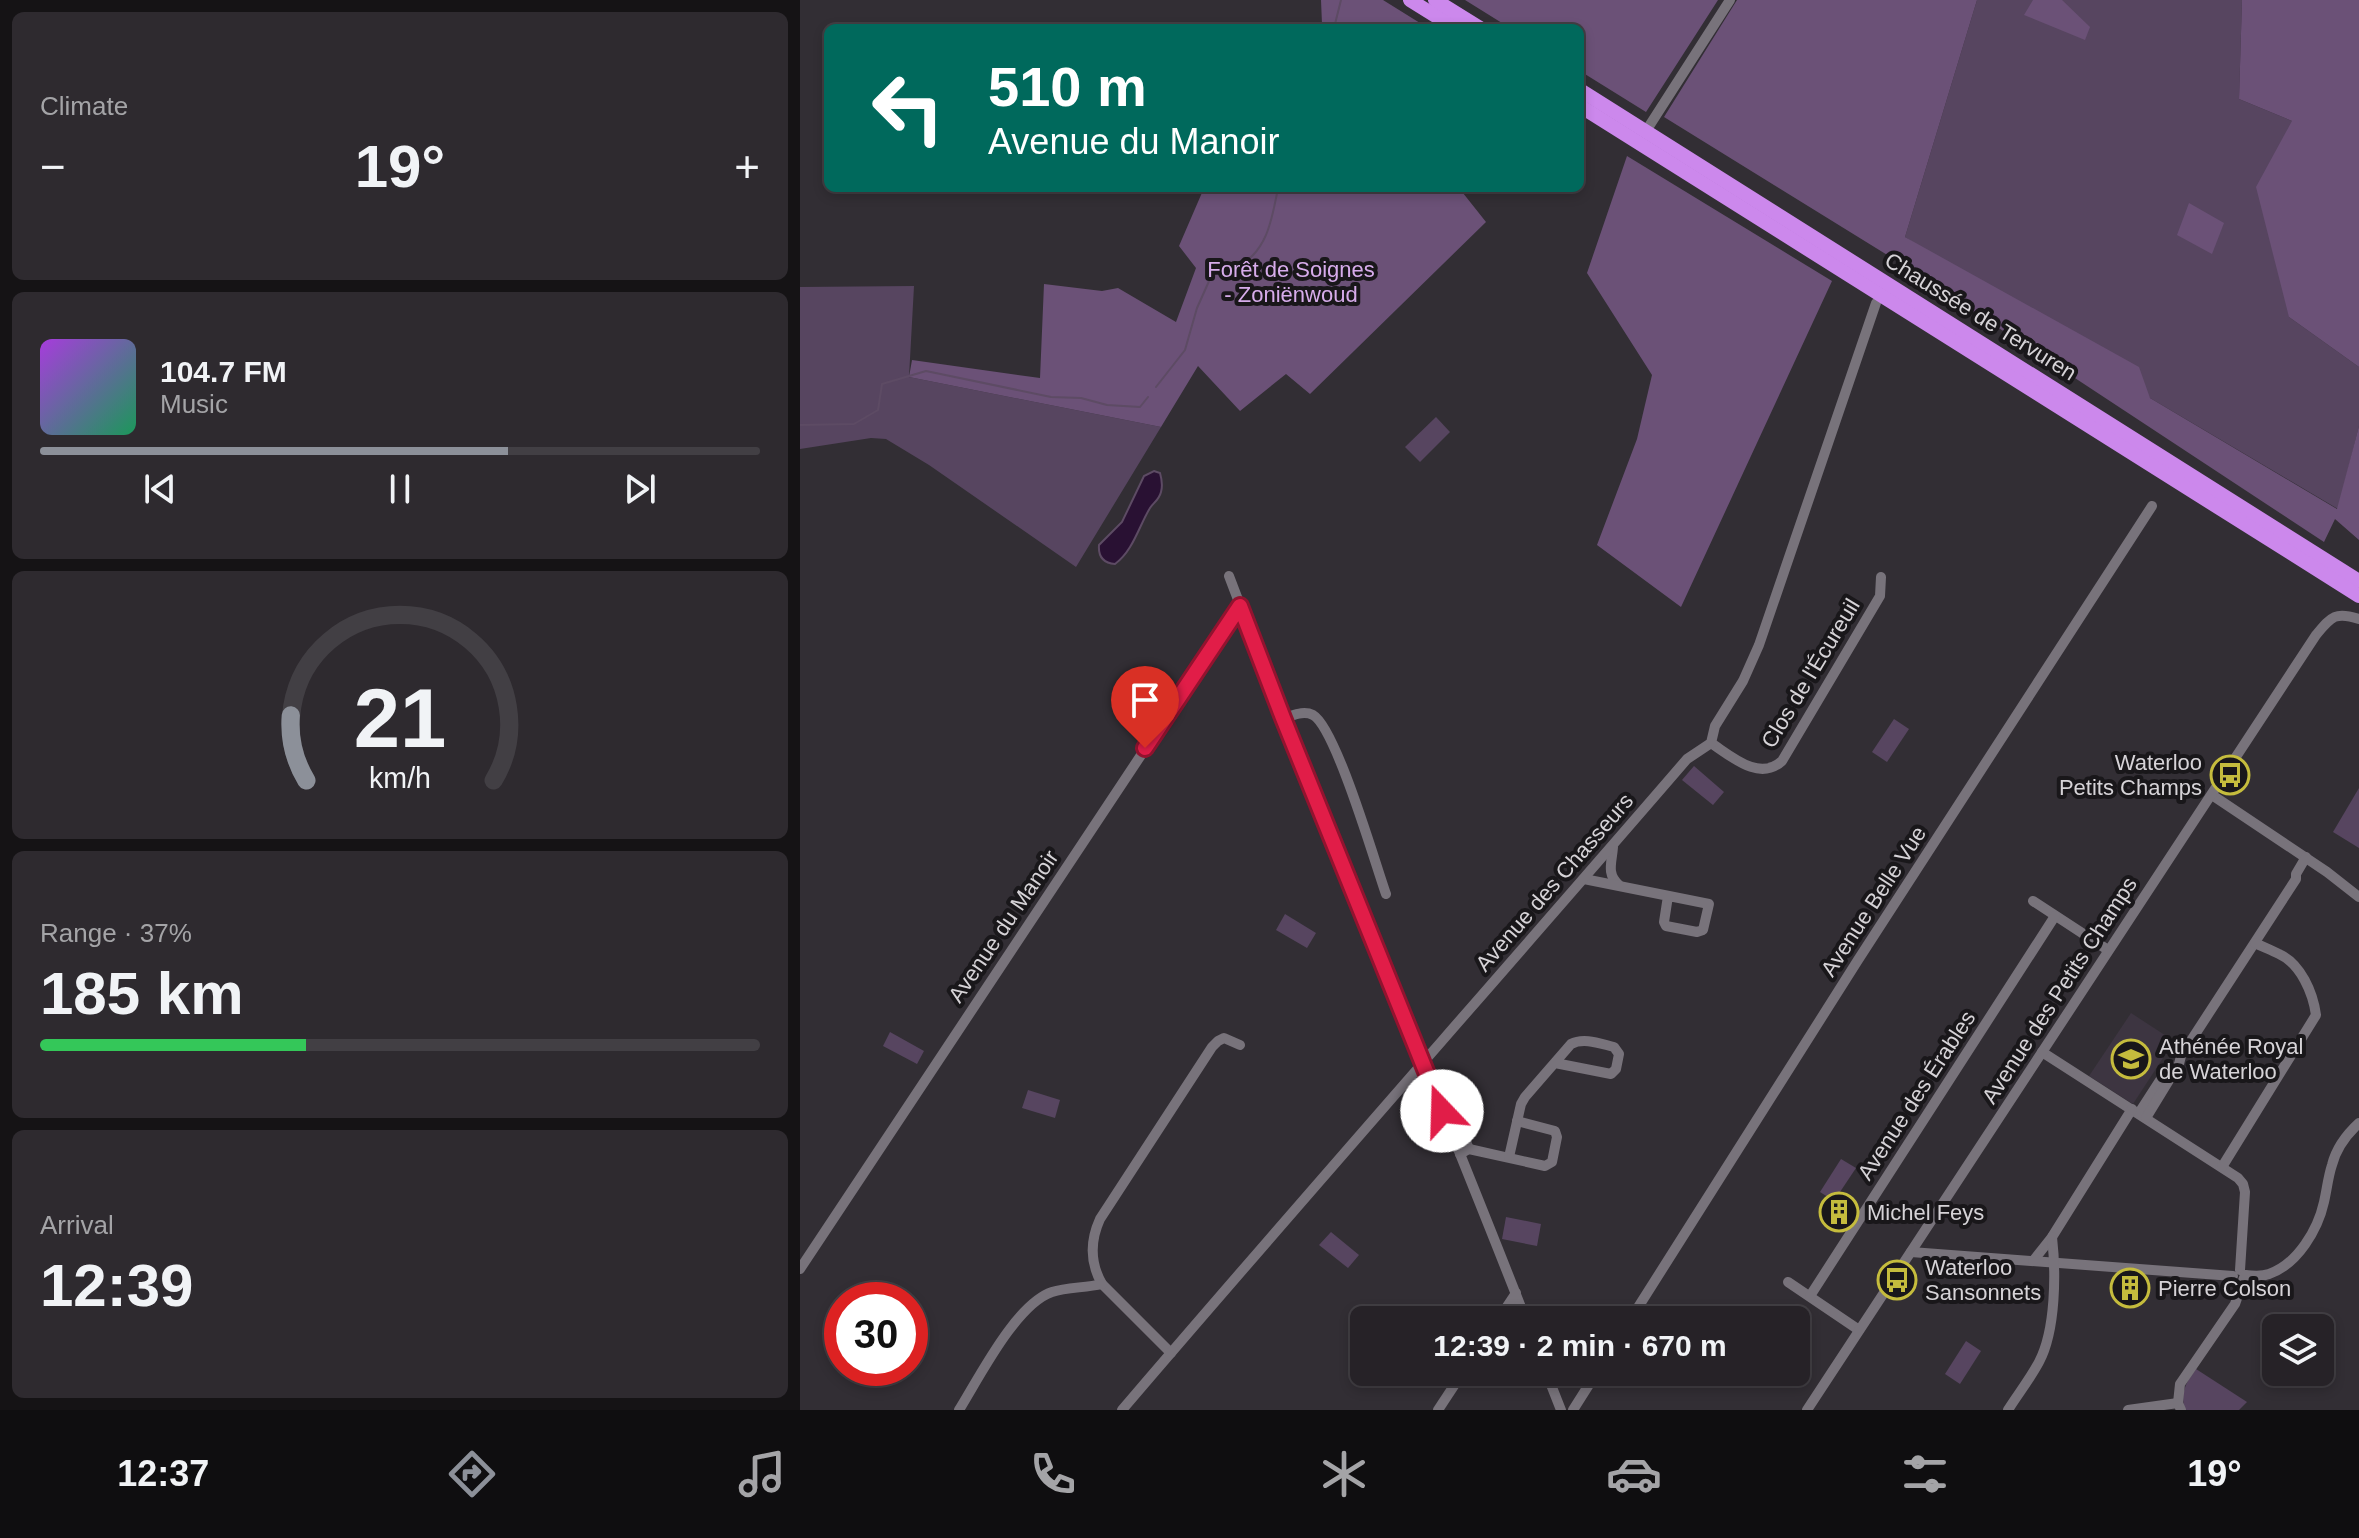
<!DOCTYPE html>
<html lang="en">
<head>
<meta charset="utf-8">
<style>
  body { margin:0; font-family:Arial,sans-serif; background:#2e2a2f; color:#f1f3f6; height:100vh; display:flex; flex-direction:column; font-size:30px; white-space:nowrap }
  * { box-sizing:border-box; margin:0 }
  p { font-size:26px; color:#a4a4a7 }
  .icon { flex:none; width:44px; height:44px; fill:none; stroke:currentColor; stroke-width:2; stroke-linecap:round; stroke-linejoin:round }
  .map { position:relative; flex:1; overflow:hidden }
  .side { display:flex; flex-direction:column; gap:12px; padding:12px; background:#151315; width:800px }
  .side>* { flex:none }
  .top-card { position:absolute; left:24px; top:24px; width:760px; height:168px; border-radius:12px; box-shadow:0 4px 12px #0003,0 0 0 2px #423f44; background:#00695c; color:#fff; overflow:hidden }
  .controls { position:absolute; left:1462px; top:1314px; display:grid; gap:16px }
  .controls a { display:grid; place-items:center; width:72px; height:72px; border-radius:12px; background:#262227; box-shadow:0 4px 12px #0003,0 0 0 2px #423f44; font-size:40px }
  .speed { position:absolute; left:24px; top:1282px; display:flex; gap:16px; font-size:40px; font-weight:700; text-align:center }
  .speed>* { display:grid; place-content:center; width:104px; height:104px; border-radius:50%; background:#262227; box-shadow:0 4px 12px #0003,0 0 0 2px #423f44; line-height:1 }
  .speed .limit { border:12px solid #d22; background:#fff; color:#111 }
  .pin { position:absolute; display:grid; place-items:center; width:68px; height:68px; color:#fff; margin:-82px -34px; border-radius:50% 50% 50% 0; rotate:-45deg; box-shadow:0 0 8px #0007 }
  .pin .icon { rotate:45deg }
  .me { position:absolute; width:88px; margin:-44px; rotate:339deg; stroke-linejoin:round; filter:drop-shadow(0 0 6px #0008) }
  .turn { display:flex; align-items:center; gap:28px; height:168px; padding:0 32px; font-size:36px }
  .turn .icon { width:104px; height:104px; stroke-width:2.5 }
  .turn b { display:block; font-size:56px; line-height:68px }
  .big { font-size:60px; font-weight:600; line-height:1.1 }
  .side .widget { flex:1; display:flex; flex-direction:column; justify-content:center; gap:12px; min-width:0; padding:0 28px; border-radius:12px; background:#2e2a2f }
  .side .dial { align-items:center; gap:0 }
  .dial svg { height:208px; overflow:visible; fill:none; stroke:#423f44; stroke-width:7; stroke-linecap:round; text-anchor:middle }
  .dial text { fill:#f1f3f6; stroke:none }
  .song { display:flex; align-items:center; gap:24px }
  .cover { width:96px; height:96px; border-radius:12px; background:linear-gradient(135deg,hsl(280 70% 55%),hsl(150 70% 35%)) }
  .played { height:8px; border-radius:4px; background:linear-gradient(90deg,#8c9099 65%,#423f44 65%) }
  .keys { display:flex; justify-content:space-around; direction:ltr }
  .heat { display:flex; justify-content:space-between; align-items:center; font-size:44px; direction:ltr }
  .charge { height:12px; border-radius:6px; background:linear-gradient(90deg,#34c759 37%,#423f44 0) }
  .trip { position:absolute; left:550px; top:1306px; width:460px; height:80px; border-radius:12px; background:#262227; box-shadow:0 4px 12px #0003,0 0 0 2px #423f44; font-weight:600; line-height:80px; text-align:center }
  .menu { display:flex; height:128px; justify-content:space-around; align-items:center; background:#0f0e10; color:#a4a4a7 }
  .menu .icon { width:56px; height:56px }
  .menu .active { color:#8c9099 }
  .menu b { font-size:36px; color:#f1f3f6 }
  main { display:flex; flex:1; min-height:0 }
  .map>svg:first-child { display:block }
  .built { fill:#3d3541 }
  .green { fill:#574560 }
  .forest { fill:#6b5177 }
  .water { fill:#291133; stroke:#5d4b64; stroke-width:2 }
  .lines { fill:none; stroke-linecap:round; stroke-linejoin:round }
  .stream { stroke:#5d4b64; stroke-width:2 }
  .minor { stroke:#78737b; stroke-width:10 }
  .highway { stroke:#cc88ec; stroke-width:14 }
  .route-casing { stroke:#92132f; stroke-width:20 }
  .route { stroke:#e11d48; stroke-width:14 }
  .labels { text-anchor:middle; stroke-width:8; stroke-linejoin:round; paint-order:stroke }
  .park-label { font-size:22px; fill:#d7aceb; stroke:#19171a }
  .street-label { font-size:22px; fill:#d6d3d7; stroke:#19171a }
  .poi-label { font-size:22px; fill:#d6d3d7; stroke:#19171a; text-anchor:start }
</style>
</head>
<body>
<main>
<section class="side">
<div class="widget"><p>Climate</p>
<div class="heat"><a>−</a><b class="big">19°</b><a>+</a></div>
</div>
<div class="widget">
<div class="song"><i class="cover"></i><div><b>104.7 FM</b><p>Music</p></div></div>
<div class="played"></div>
<div class="keys"><svg class="icon" aria-label="previous" viewBox="0 0 24 24"><path d="M18 5L8 12l10 7zM5 5v14"/></svg><svg class="icon" aria-label="pause" viewBox="0 0 24 24"><path d="M8 5v14M16 5v14"/></svg><svg class="icon" aria-label="next" viewBox="0 0 24 24"><path d="M6 5l10 7-10 7zM19 5v14"/></svg></div>
</div>
<div class="widget dial"><svg viewBox="0 0 100 80">
<path d="M14 69A42 42 0 1 1 86 69"/>
<path d="M14 69A42 42 0 0 1 8 44" stroke="#8c9099"/>
<text x="50" y="56" font-size="32" font-weight="700">21</text>
<text x="50" y="72" font-size="11">km/h</text>
</svg></div>
<div class="widget"><p>Range · 37%</p><b class="big">185 km</b><div class="charge"></div></div>
<div class="widget"><p>Arrival</p><b class="big">12:39</b></div>
</section>
<div class="map">
<svg width="1559" height="1410" viewBox="0 0 1559 1410">
  <rect width="100%" height="100%" fill="#322e34"/>
  <polygon class="built" points="1331,1013 1374,1041 1333,1104 1289,1076"/>
  <g class="green">
    <polygon points="1177,0 1442,0 1439,99 1492,121 1489,317 1559,367 1559,426 1538,509 1350,398 1105,237"/>
    <polygon points="114,286 109,377 361,427 276,567 129,465 86,439 71,438 0,449 0,287"/>
    <polygon points="636,417 650,432 620,462 605,447"/>
    <polygon points="1094,719 1109,729 1087,762 1072,752"/>
    <polygon points="894,766 924,792 913,805 882,780"/>
    <polygon points="1559,788 1559,848 1533,832"/>
    <polygon points="485,914 516,933 507,948 476,930"/>
    <polygon points="90,1032 124,1051 117,1064 83,1046"/>
    <polygon points="228,1090 260,1100 255,1118 222,1108"/>
    <polygon points="1041,1159 1056,1168 1034,1201 1020,1192"/>
    <polygon points="706,1217 741,1224 737,1246 702,1239"/>
    <polygon points="531,1232 559,1255 548,1268 519,1245"/>
    <polygon points="1166,1341 1181,1351 1160,1384 1145,1374"/>
    <path d="M1396 1369 1447 1402 1439 1410H1385C1380 1393 1386 1382 1396 1369Z"/>
  </g>
  <g class="forest">
    <polygon points="521,0 583,0 628,28 517,28 522,24"/>
    <polygon points="665,0 918,0 846,112 780,71 780,28 710,28"/>
    <polygon points="937,0 1177,0 1105,237 1339,367 1350,398 1537,509 1559,426 1559,540 1535,519 1524,542 1097,261 864,117"/>
    <polygon points="1233,0 1262,0 1290,27 1285,40 1224,15"/>
    <polygon points="1442,0 1559,0 1559,367 1489,317 1456,187 1492,121 1439,99"/>
    <polygon points="827,156 1032,281 881,607 797,545 837,439 852,375 787,273"/>
    <polygon points="404,188 659,188 686,222 510,394 486,374 440,411 398,366 361,427 109,377 112,360 240,378 244,284 302,291 318,288 376,322 396,268 379,246"/>
    <polygon points="1389,203 1424,223 1412,254 1377,235"/>
  </g>
  <path class="water" d="M354 471 360 473C362 480 363 485 361 492 359 500 354 502 350 508 339 526 333 551 315 564 304 563 298 557 299 545L322 522 344 476Z"/>
  <g class="lines">
    <g class="stream">
      <polyline points="534,28 541,0"/>
      <path d="M356 387 385 350 397 308 414 270C422 270 433 270 439 266 468 250 472 218 478 188"/>
      <polyline points="0,425 54,424 78,410 82,384 126,371 251,397 281,398 307,405 340,407 348,397"/>
    </g>
    <g class="minor">
      <polyline points="846,131 930,0"/>
      <path d="M429 576C524 826 629 1071 726 1320"/>
      <path d="M483 718C492 716 503 710 513 715 536 728 575 863 586 894"/>
      <path d="M911 743C931 756 959 782 982 761L1080 596 1081 577"/>
      <polyline points="1412,795 1527,872 1559,897"/>
      <path d="M813 847C812 862 806 874 819 885"/>
      <polyline points="784,879 909,904 903,930 897,932 866,926 864,922 868,896"/>
      <polyline points="1233,901 1308,950"/>
      <polyline points="1242,1052 1438,1178 1443,1184 1445,1192 1440,1270"/>
      <polyline points="642,1111 654,1113 669,1149"/>
      <polyline points="1339,1113 1370,1065"/>
      <polyline points="1346,1118 1379,1064 1381,1056 1496,879 1496,874 1506,857"/>
      <polyline points="660,1154 669,1149 745,1166 752,1162 757,1137 755,1131 717,1121"/>
      <path d="M709 1157 721 1104 725 1097 771 1044C784 1037 801 1044 814 1047L819 1054 816 1069 811 1074 755 1063"/>
      <path d="M1422 1167 1516 1015C1513 993 1501 964 1479 954 1472 950 1463 947 1455 943"/>
      <polyline points="1111,1252 1433,1276"/>
      <polyline points="1233,1261 1252,1237 1332,1109"/>
      <polyline points="0,1269 440,606"/>
      <path d="M1445 1275C1453 1276 1461 1277 1469 1274 1498 1264 1518 1229 1524 1202 1527 1189 1528 1177 1532 1165 1536 1149 1547 1134 1559 1123"/>
      <polyline points="988,1282 1059,1330"/>
      <polyline points="1010,1296 1255,916"/>
      <polyline points="698,1320 716,1293"/>
      <polyline points="830,1320 1058,960 1352,506"/>
      <path d="M371 1353 302 1284C290 1263 290 1241 300 1219L412 1047 418 1041 424 1038 440 1045"/>
      <polyline points="746,1372 761,1410"/>
      <path d="M159 1410C179 1378 216 1304 252 1292 267 1287 285 1288 302 1284"/>
      <path d="M322 1410C509 1191 700 976 887 759L911 743 915 726 943 681 959 645 1076 303"/>
      <polyline points="638,1410 663,1372"/>
      <polyline points="773,1410 797,1372"/>
      <path d="M1007 1410 1516 635C1531 617 1535 611 1559 619"/>
      <path d="M1208 1410C1218 1394 1230 1379 1239 1362 1256 1330 1256 1272 1252 1237"/>
      <polyline points="1328,1410 1378,1403"/>
      <polyline points="1381,1410 1378,1403 1380,1384 1435,1304 1445,1275"/>
    </g>
    <g class="highway">
      <polyline points="610,0 655,28"/>
      <polyline points="635,0 680,28"/>
      <polyline points="780,90 1559,581"/>
      <polyline points="780,106 1559,596"/>
    </g>
  </g>
  <g class="lines">
    <g class="route-casing">
      <polyline id="route" points="345,748 440,606 483,718 642,1111"/>
    </g>
    <use href="#route" class="route"/>
  </g>
  <defs>
    <g id="bus-ring" transform="scale(2)"><circle r="9.5" fill="#19171a" stroke="#c5bc3d" stroke-width="1.5"/><path d="M-5-6H5V4H4V6H2V4H-2V6H-4V4H-5ZM-3.5-4V0h7V-4ZM-3.5 1.2v1.5H-2V1.2ZM2 1.2v1.5H3.5V1.2Z" fill="#c5bc3d"/></g>
    <g id="school-ring" transform="scale(2)"><circle r="9.5" fill="#19171a" stroke="#c5bc3d" stroke-width="1.5"/><path d="M0-5L7-2L0 1L-7-2ZM-4 1L0 2.5L4 1V4Q0 6-4 4Z" fill="#c5bc3d"/></g>
    <g id="building-ring" transform="scale(2)"><circle r="9.5" fill="#19171a" stroke="#c5bc3d" stroke-width="1.5"/><path d="M-4-6H4V6H1V3H-1V6H-4ZM-2.5-4.3h1.7v1.8h-1.7ZM.8-4.3h1.7v1.8H.8ZM-2.5-1h1.7V.8h-1.7ZM.8-1h1.7V.8H.8Z" fill="#c5bc3d"/></g>
  </defs>
  <g fill-rule="evenodd">
    <use href="#bus-ring" x="1430" y="775"/>
    <use href="#school-ring" x="1331" y="1059"/>
    <use href="#building-ring" x="1039" y="1212"/>
    <use href="#bus-ring" x="1097" y="1280"/>
    <use href="#building-ring" x="1330" y="1288"/>
  </g>
  <g class="labels">
    <g class="park-label">
      <text x="491" y="277">Forêt de Soignes<tspan x="491" dy="25">- Zoniënwoud</tspan></text>
    </g>
    <g class="street-label">
      <text transform="translate(1181 316) rotate(32)" y="8">Chaussée de Tervuren</text>
      <text transform="translate(1010 673) rotate(-59)" y="8">Clos de l'Écureuil</text>
      <text transform="translate(754 882) rotate(-49)" y="8">Avenue des Chasseurs</text>
      <text transform="translate(1073 901) rotate(-57)" y="8">Avenue Belle Vue</text>
      <text transform="translate(203 926) rotate(-56)" y="8">Avenue du Manoir</text>
      <text transform="translate(1259 990) rotate(-57)" y="8">Avenue des Petits Champs</text>
      <text transform="translate(1116 1095) rotate(-57)" y="8">Avenue des Érables</text>
    </g>
    <g class="poi-label">
      <text x="1402" y="770" text-anchor="end">Waterloo<tspan x="1402" dy="25">Petits Champs</tspan></text>
      <text x="1359" y="1054">Athénée Royal<tspan x="1359" dy="25">de Waterloo</tspan></text>
      <text x="1067" y="1220">Michel Feys</text>
      <text x="1125" y="1275">Waterloo<tspan x="1125" dy="25">Sansonnets</tspan></text>
      <text x="1358" y="1296">Pierre Colson</text>
    </g>
  </g>
</svg>
<div class="controls">
<a><svg class="icon" aria-label="layers" viewBox="0 0 24 24"><path d="M12 4l9 5-9 5-9-5zM3 14l9 5 9-5"/></svg></a>
</div>
<div class="speed"><div class="limit">30</div></div>
<div class="pin" style="left:345px;top:748px;background:#d93025"><svg class="icon" aria-label="arrive" viewBox="0 0 24 24"><path d="M6 21V4h12l-3 4 3 4H6"/></svg></div>
<svg class="me" style="left:642px;top:1111px" viewBox="-20 -20 40 40"><circle r="19" fill="#fff"/><path d="M0-13L10 11 0 6-10 11z" fill="#e11d48"/></svg>
<div class="trip">12:39 · 2 min · 670 m</div>
<div class="top-card">
<div class="turn"><svg class="icon" aria-label="left" viewBox="0 0 24 24"><path d="M17 20v-9H6M10 6l-5 5 5 5"/></svg><div><b>510 m</b>Avenue du Manoir</div></div>
</div>
</div>
</main>
<nav class="menu">
<b>12:37</b>
<svg class="icon active" aria-label="directions" viewBox="0 0 24 24"><path d="M12 3l9 9-9 9-9-9zM9 14v-3h6M13 9l2 2-2 2"/></svg>
<svg class="icon" aria-label="music" viewBox="0 0 24 24"><path d="M9 18V5l10-2v13"/><circle cx="6" cy="18" r="3"/><circle cx="16" cy="16" r="3"/></svg>
<svg class="icon" aria-label="phone" viewBox="0 0 24 24"><path d="M5 4h4l2 5-3 2q2 4 5 5l2-3 5 2v4C11 20 4 13 5 4z"/></svg>
<svg class="icon" aria-label="climate" viewBox="0 0 24 24"><path d="M12 3v18M4 7l16 10M4 17L20 7"/></svg>
<svg class="icon" aria-label="car" viewBox="0 0 24 24"><path d="M5 17H2v-5l4-1 3-4h7l3 4 3 1v5h-3M9 17h6M6 11h13"/><circle cx="7" cy="17" r="2"/><circle cx="17" cy="17" r="2"/></svg>
<svg class="icon" aria-label="filters" viewBox="0 0 24 24"><path d="M4 7h16M4 17h16"/><circle cx="9" cy="7" r="2"/><circle cx="15" cy="17" r="2"/></svg>
<b>19°</b>
</nav>
</body>
</html>
